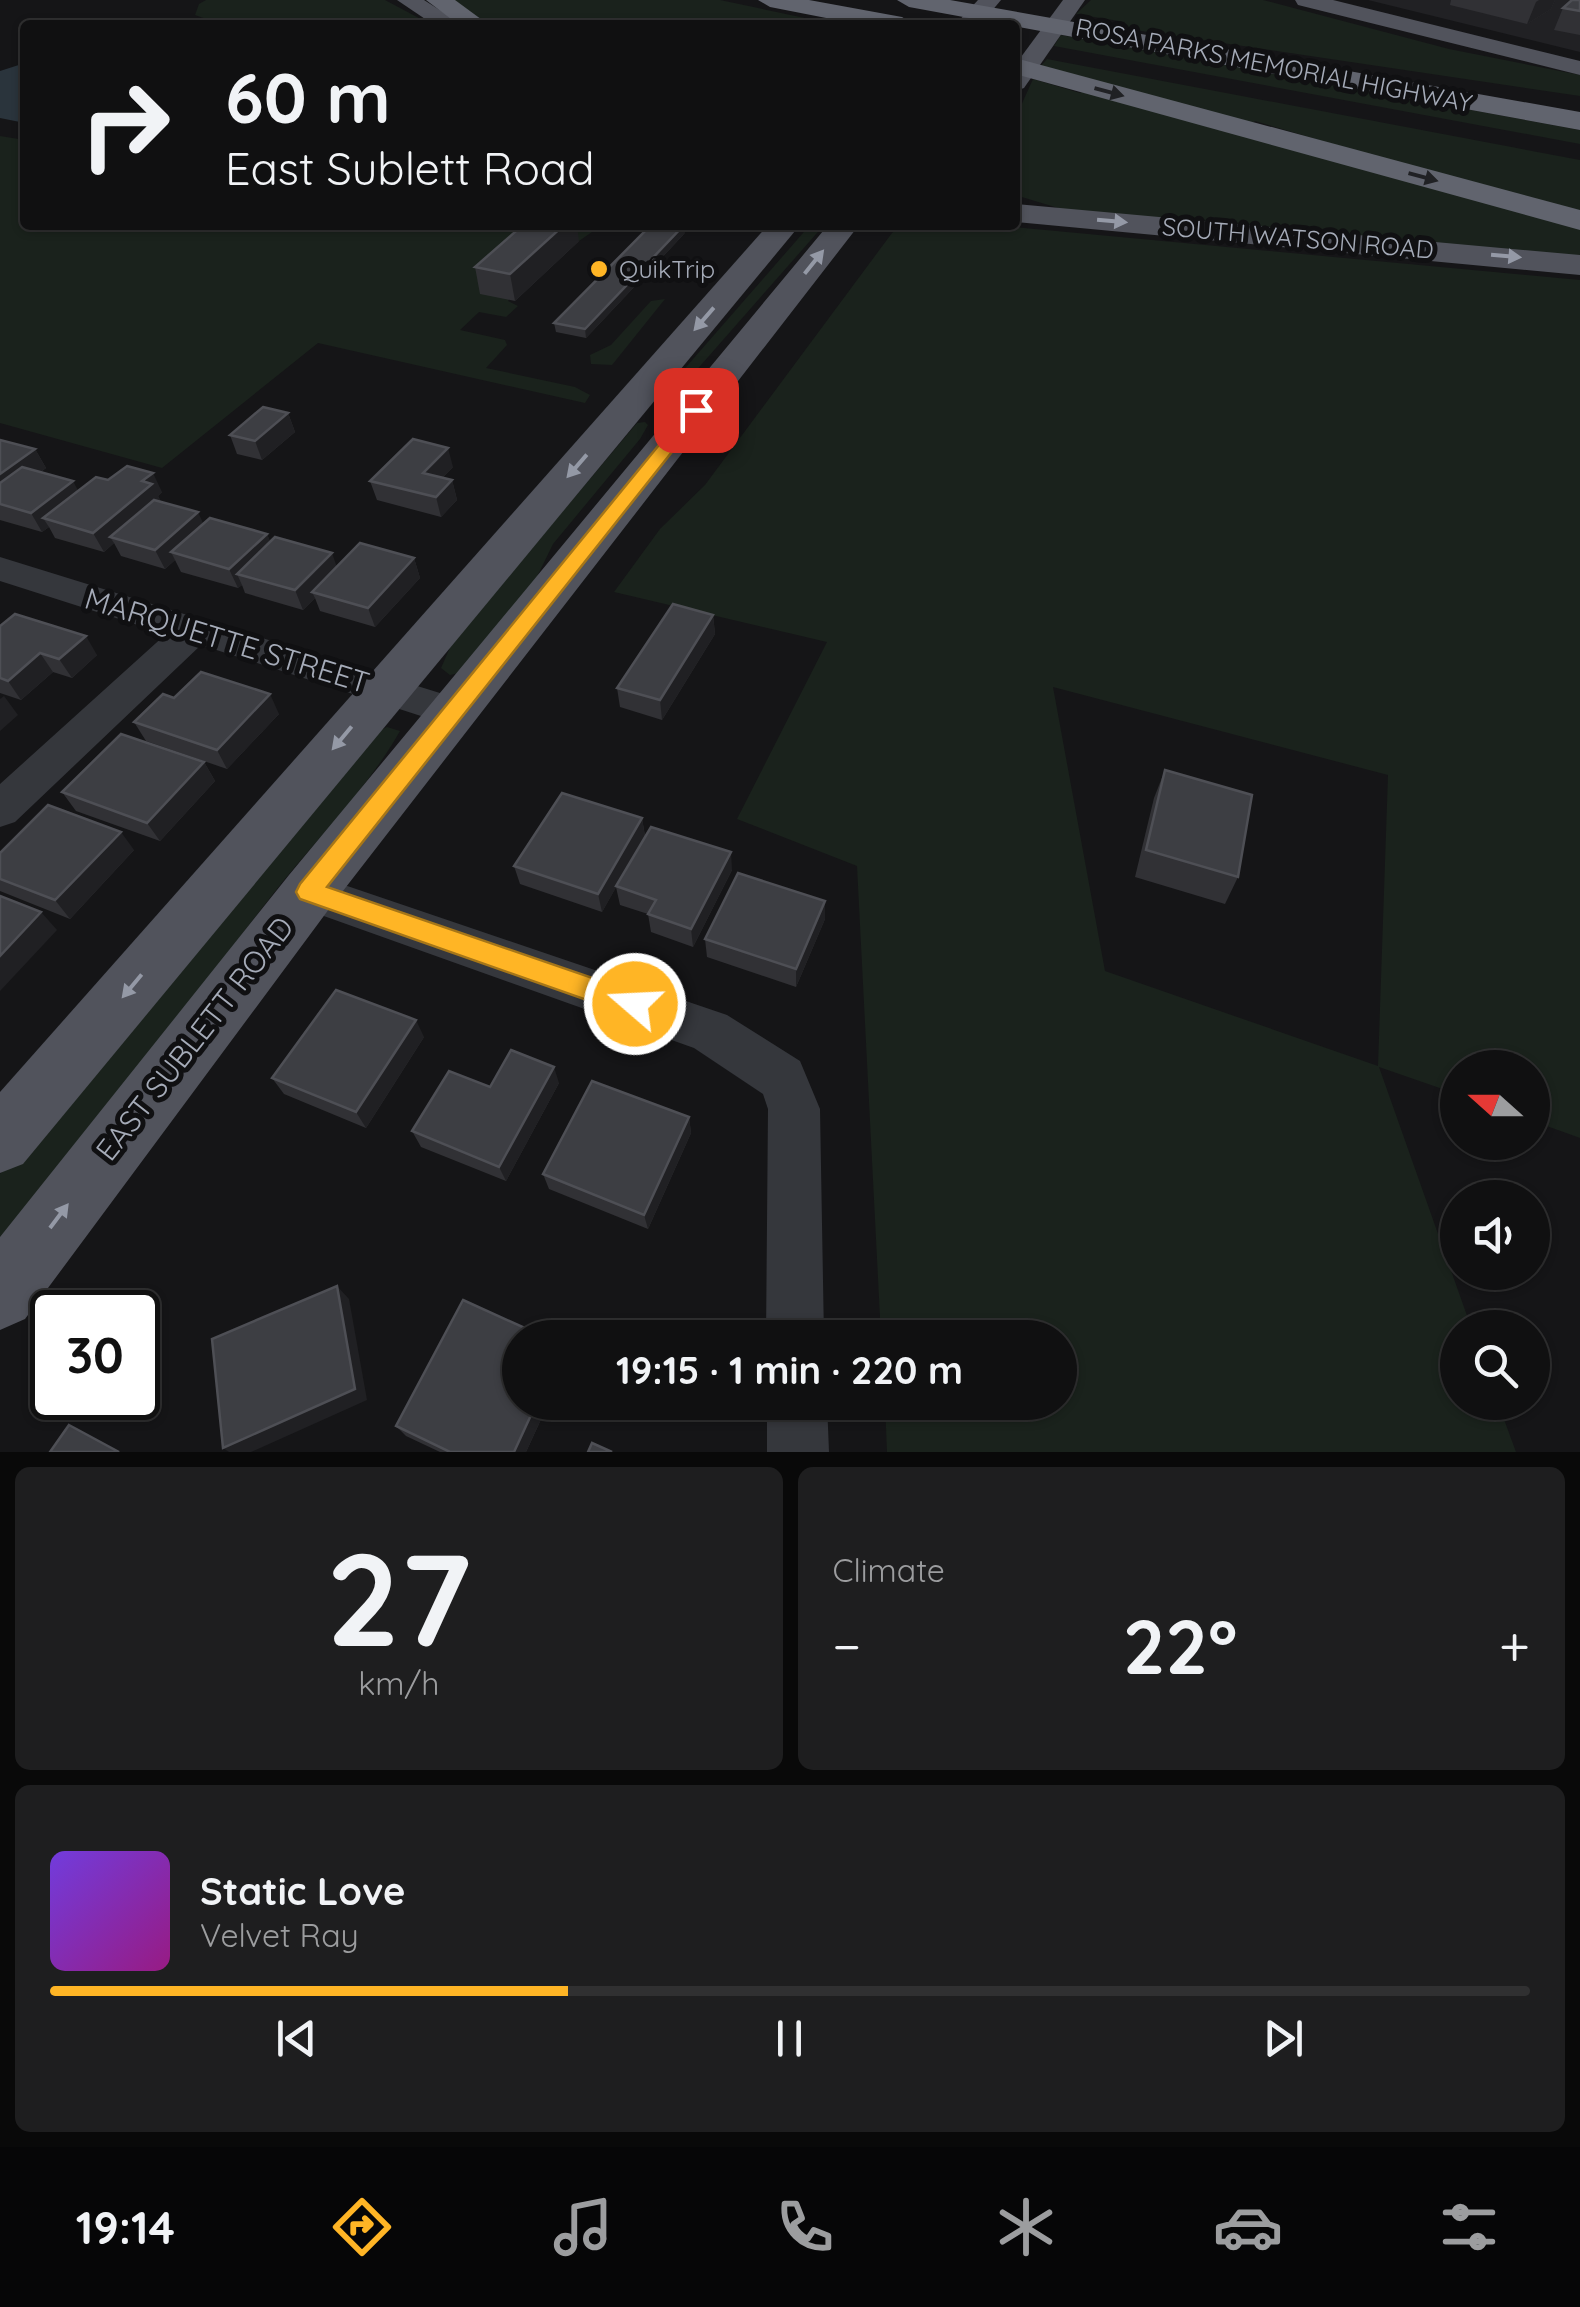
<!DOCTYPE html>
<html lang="en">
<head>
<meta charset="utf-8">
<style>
  body { margin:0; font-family:Quicksand,sans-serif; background:#1e1e1f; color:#f1f3f6; height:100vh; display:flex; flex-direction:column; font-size:38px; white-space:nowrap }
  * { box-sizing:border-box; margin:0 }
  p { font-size:32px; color:#9c9d9f }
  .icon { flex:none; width:55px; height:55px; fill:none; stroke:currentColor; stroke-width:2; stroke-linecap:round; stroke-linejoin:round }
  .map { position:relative; height:1452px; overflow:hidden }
  .sheet { display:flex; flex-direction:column; gap:15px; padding:15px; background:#090909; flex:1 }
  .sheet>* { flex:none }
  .banner { position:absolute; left:20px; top:20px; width:1000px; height:210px; border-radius:10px; box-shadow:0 2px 8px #0004,0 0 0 2px #303031; background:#101011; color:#f1f3f6; overflow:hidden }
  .needle { width:65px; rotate:291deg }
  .controls { position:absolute; left:1440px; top:1050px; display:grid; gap:20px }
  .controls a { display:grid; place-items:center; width:110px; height:110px; border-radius:50%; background:#101011; box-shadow:0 2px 8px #0004,0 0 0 2px #303031; font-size:50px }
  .speed { position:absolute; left:30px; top:1290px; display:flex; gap:20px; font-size:50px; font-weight:700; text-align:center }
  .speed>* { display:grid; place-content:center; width:130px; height:130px; border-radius:50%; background:#101011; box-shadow:0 2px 8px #0004,0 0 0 2px #303031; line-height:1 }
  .speed .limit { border:5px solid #111; border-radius:15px; background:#fff; color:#111 }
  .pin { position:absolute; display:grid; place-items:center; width:85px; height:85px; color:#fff; margin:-42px; border-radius:20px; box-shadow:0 5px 15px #0006 }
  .me { position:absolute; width:110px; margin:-55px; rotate:289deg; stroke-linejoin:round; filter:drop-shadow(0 0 8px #0008) }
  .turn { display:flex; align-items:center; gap:35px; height:210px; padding:0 40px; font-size:45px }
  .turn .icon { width:130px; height:130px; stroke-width:2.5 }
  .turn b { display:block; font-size:70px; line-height:85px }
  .big { font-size:75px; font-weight:800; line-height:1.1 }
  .sheet .card { flex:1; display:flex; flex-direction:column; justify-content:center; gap:15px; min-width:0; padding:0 35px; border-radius:15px; background:#1e1e1f }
  .sheet .dial { align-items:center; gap:0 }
  .dial b { font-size:130px; line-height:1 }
  .song { display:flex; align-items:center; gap:30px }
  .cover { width:120px; height:120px; border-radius:15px; background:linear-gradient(135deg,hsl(260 70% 55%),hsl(310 70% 35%)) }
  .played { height:10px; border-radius:5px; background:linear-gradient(90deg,#ffb525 35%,#303031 35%) }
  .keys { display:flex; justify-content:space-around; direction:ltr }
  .heat { display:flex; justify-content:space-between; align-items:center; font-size:55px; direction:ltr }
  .sheet .tiles { flex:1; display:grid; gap:15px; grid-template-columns:1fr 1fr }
  .card:last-child { grid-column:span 2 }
  .trip { position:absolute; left:502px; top:1320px; width:575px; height:100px; border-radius:50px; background:#101011; box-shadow:0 2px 8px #0004,0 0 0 2px #303031; font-weight:800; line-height:100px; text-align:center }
  .menu { display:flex; height:160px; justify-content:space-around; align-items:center; background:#060607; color:#9c9d9f }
  .menu .icon { width:70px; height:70px }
  .menu .selected { color:#ffb525 }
  .menu b { font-size:45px; color:#f1f3f6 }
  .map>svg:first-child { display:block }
  .built { fill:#212124 }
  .green { fill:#1a221c; fill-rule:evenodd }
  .water { fill:#2a343c }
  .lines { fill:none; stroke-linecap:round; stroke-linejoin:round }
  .minor { fill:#35373c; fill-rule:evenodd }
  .major { fill:#51535c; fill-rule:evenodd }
  .highway { fill:#61646e; fill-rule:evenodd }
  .wall { fill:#313135 }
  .shaded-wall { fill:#202023 }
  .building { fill:#3d3e43; stroke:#4e4f55; stroke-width:2.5 }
  .oneway { fill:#202124 }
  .oneway2 { fill:#9499a6 }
  .route { fill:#ffb525; stroke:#a67618; stroke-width:2.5 }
  .poi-dot { fill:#ffb525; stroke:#101012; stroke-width:4 }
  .labels { text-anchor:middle; stroke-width:10; stroke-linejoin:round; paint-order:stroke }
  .far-street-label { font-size:25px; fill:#a5abb8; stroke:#101012 }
  .far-poi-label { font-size:25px; fill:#a5abb8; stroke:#101012; text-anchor:start }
  .street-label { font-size:30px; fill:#a5abb8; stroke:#101012 }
</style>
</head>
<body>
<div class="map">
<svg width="1580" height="1452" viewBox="0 0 1580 1452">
  <rect width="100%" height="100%" fill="#151517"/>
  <polygon class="built" points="1368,0 1580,0 1580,52"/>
  <g class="green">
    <polygon points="206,0 385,0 432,25 260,25 256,19 223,25 195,15 199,4"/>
    <polygon points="444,0 720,0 838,25 483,25"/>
    <polygon points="1091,0 1263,0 1449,49 1580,75 1580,96 1121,28 1125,22 1076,14"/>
    <polygon points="1061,35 1580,130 1580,144 1054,46"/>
    <polygon points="1047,59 1580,160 1580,217 1255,121 1251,124 1040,67"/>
    <polygon points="1033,79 1080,93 1086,90 1580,229 1580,258 1068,211 1015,195 1015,119"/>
    <polygon points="0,136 25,140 25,225 602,225 579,241 546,235 508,301 518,306 506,317 479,312 460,330 505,340 507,345 486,368 575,387 590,395 585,403 318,343 162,468 0,423"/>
    <polygon points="810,225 824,225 694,373 680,374"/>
    <path d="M903 225H991L1580 280V1138L1533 1121 1532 1068H1458L1457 1094 1379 1067 1471 1327 1458 1328V1402L1498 1403 1516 1452H887L885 1403 1060 1402V1338L881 1337 857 866 737 819 827 642 614 592 660 529 705 485 892 233ZM1053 687 1388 775 1378 1066 1105 971Z"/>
    <polygon points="665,299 612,365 591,364 590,355 611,345 651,301"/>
    <polygon points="645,422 648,425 640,439 553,544 528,595 464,672 450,675 441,668 452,643 637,423"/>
    <path d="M387 727 400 731C365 793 312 843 269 899 177 1018 88 1138 0 1259V1174L377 732Z"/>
  </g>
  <polygon class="water" points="25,63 25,123 0,118 0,71"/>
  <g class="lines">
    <g class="minor">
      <polygon points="0,557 469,702 475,712 469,722 455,727 201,645 15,822 0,827 0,784 166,634 0,581"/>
      <polygon points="309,873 727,1015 800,1061 820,1109 824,1338 766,1338 768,1109 763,1094 694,1048 293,905 286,892 293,879"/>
      <polygon points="767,1402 827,1402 829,1452 767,1452"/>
    </g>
    <g class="major">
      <polygon points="397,0 424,0 463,25 434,25"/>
      <polygon points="978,0 1001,0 980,25 955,25"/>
      <polygon points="1063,0 1085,0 1024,88 1015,91 1015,65"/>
      <polygon points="1295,0 1333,0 1580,61 1580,75 1298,5"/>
      <polygon points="1015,204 1580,255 1580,275 1015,222"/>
      <polygon points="768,225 800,225 23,1164 0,1173 0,1092"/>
      <polygon points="828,225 859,225 329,909 25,1319 0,1330 0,1237 289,875"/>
    </g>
    <g class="highway">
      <polygon points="426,0 455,0 489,25 459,25"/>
      <polygon points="758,0 809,0 902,17 915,25 862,25 770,7"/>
      <polygon points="897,0 950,0 1580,112 1580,130 909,7"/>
      <polygon points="1015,58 1580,210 1580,230 1015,74"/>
    </g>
  </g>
  <g class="wall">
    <polygon points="1451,0 1555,0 1551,9 1527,24 1450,5"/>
    <polygon points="1580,0 1580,35 1554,30 1563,8"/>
    <polygon points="685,233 586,338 556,332 554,323"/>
    <polygon points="579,241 515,301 480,294 475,267"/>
    <polygon points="288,413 295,432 262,460 237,454 230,435"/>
    <polygon points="0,440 35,449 46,468 41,472 78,491 162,492 158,496 161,502 204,524 267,534 270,542 337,567 414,558 420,578 375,627 320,611 315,598 303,610 245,593 242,585 238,588 181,572 175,560 165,569 121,556 114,543 104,552 55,538 49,527 42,532 0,520"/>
    <polygon points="453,467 442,478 452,480 457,500 441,517 377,500 370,481"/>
    <polygon points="713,615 715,634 662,720 620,707 617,688"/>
    <polygon points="0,626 97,655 72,678 53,672 21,700 0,693"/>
    <polygon points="174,698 279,714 227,769 146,741 134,722"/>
    <polygon points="204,762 215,781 160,841 76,811 62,792"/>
    <polygon points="1165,770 1238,877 1225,904 1135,877 1154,798"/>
    <polygon points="642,818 645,836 732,870 693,947 651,932 648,914 620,905 616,887 602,912 520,884 514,866"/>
    <polygon points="134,850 70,919 0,891 0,853"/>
    <polygon points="825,901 825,919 796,987 707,957 705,939"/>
    <polygon points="424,1037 366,1128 284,1094 272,1078"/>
    <polygon points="559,1083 506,1181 421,1147 412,1131 490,1087"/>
    <polygon points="689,1117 691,1133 648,1229 549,1189 543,1174"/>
    <polygon points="520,1402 549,1402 526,1452 440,1452 406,1436 396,1426"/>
  </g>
  <g class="shaded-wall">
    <polygon points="1539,0 1555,0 1551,9 1527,24 1536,2"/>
    <polygon points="564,225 577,225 579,241 515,301 510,274"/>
    <polygon points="684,225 685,233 586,338 585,329"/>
    <polygon points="288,413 295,432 262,460 255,441"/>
    <polygon points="448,448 453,467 428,492 423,473"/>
    <polygon points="35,449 46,468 0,502 0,474"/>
    <polygon points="153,473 162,492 158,496 162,503 110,537 114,543 104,552 93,533 142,481"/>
    <polygon points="452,480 457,500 441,517 436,497"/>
    <polygon points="73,481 83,500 43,518 49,527 42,532 31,513"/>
    <polygon points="198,512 207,532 171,552 175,560 165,569 155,550"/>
    <polygon points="267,534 275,553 237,574 242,585 238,588 229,569"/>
    <polygon points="332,553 339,573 312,592 315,598 303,610 295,590"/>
    <polygon points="414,558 420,578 375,627 368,608"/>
    <polygon points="713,615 715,634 662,720 660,700"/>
    <polygon points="86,636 97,655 72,678 59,659"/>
    <polygon points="40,653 53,672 21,700 8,681"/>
    <polygon points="270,694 279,714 227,769 217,750"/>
    <polygon points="4,696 18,715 0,731 0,699"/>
    <polygon points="204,762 215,781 160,841 147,823"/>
    <polygon points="642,818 645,837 602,912 598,894"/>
    <polygon points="121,832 134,850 70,919 55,900"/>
    <polygon points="731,852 732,870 693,947 691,929"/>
    <polygon points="825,901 825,919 796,987 796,969"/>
    <polygon points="41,912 57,930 0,991 0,956"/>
    <polygon points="416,1020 424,1037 366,1128 356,1112"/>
    <polygon points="554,1067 559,1083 506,1181 499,1167"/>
    <polygon points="689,1117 691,1133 648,1229 644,1215"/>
    <polygon points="337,1286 349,1299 367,1400 251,1452 229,1452 223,1448"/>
    <polygon points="537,1402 549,1402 526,1452 514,1452"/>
  </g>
  <g class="building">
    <polygon points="1572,0 1580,0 1580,11 1563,8"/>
    <polygon points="523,225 564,225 510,274 475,267"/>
    <polygon points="651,225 684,225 585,329 554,323"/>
    <polygon points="263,407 288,413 255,441 230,435"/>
    <polygon points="413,439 448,448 423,473 452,480 436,497 370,481"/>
    <polygon points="0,440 35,449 0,474"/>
    <polygon points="127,466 153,473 142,481 152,484 93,533 43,518 96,477 108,480"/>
    <polygon points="22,467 73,481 31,513 0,504 0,483"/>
    <polygon points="154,500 198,512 155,550 110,537"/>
    <polygon points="210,518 267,534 229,569 171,552"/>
    <polygon points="275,537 332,553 295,590 237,574"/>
    <polygon points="360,543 414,558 368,608 312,592"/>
    <polygon points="673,604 713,615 660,700 617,688"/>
    <polygon points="15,614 86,636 59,659 40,653 8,681 0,678 0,626"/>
    <polygon points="201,672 270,694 217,750 134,722 163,694 174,698"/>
    <polygon points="121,734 204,762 147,823 62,792"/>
    <polygon points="1165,770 1252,795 1238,877 1146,850"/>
    <polygon points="562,793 642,818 598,894 514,866"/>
    <polygon points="48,805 121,832 55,900 0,879 0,853"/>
    <polygon points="651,827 731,852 691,929 648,914 656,900 616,886"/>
    <polygon points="738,873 825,901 796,969 705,939"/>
    <polygon points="0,896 41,912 0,956"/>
    <polygon points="336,990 416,1020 356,1112 272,1078"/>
    <polygon points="511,1050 554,1067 499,1167 412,1131 449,1071 490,1087"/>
    <polygon points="592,1081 689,1117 644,1215 543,1174"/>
    <polygon points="337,1286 355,1389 223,1448 212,1339"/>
    <polygon points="463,1300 547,1338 520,1338 520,1402 537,1402 514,1452 450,1452 396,1426"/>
    <polygon points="69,1425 119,1452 50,1452"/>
    <polygon points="592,1443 612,1452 588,1452"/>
  </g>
  <defs><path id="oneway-solid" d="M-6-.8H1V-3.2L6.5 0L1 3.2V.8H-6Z" transform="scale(2.5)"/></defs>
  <g class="oneway">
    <use href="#oneway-solid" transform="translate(1109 92) rotate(15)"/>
    <use href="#oneway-solid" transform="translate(1423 177) rotate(15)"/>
  </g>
  <g class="oneway2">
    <use href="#oneway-solid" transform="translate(1112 221) rotate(5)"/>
    <use href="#oneway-solid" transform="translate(1506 256) rotate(5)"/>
    <use href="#oneway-solid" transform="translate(814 262) rotate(-51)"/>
    <use href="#oneway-solid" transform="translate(704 319) rotate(131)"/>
    <use href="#oneway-solid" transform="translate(577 466) rotate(131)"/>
    <use href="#oneway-solid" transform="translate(342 738) rotate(130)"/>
    <use href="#oneway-solid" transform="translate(132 986) rotate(130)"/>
    <use href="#oneway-solid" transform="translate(59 1216) rotate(-53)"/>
  </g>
  <polygon class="route" points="696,405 702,407 702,414 327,887 645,996 649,1004 645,1013 635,1017 300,899 296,892 300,884 690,407"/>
  <circle class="poi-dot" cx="599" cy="269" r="10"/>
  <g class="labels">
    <g class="far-street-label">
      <text transform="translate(1274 65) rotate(11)" y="9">ROSA PARKS MEMORIAL HIGHWAY</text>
      <text transform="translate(1298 238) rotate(5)" y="9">SOUTH WATSON ROAD</text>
    </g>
    <g class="far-poi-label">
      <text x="619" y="278">QuikTrip</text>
    </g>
    <g class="street-label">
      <text transform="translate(227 641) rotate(17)" y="10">MARQUETTE STREET</text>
      <text transform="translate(195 1039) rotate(-52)" y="10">EAST SUBLETT ROAD</text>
    </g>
  </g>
</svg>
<div class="controls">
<a><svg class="needle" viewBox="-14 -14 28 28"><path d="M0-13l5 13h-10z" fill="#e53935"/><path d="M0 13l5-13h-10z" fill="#9c9d9f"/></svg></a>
<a><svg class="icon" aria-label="sound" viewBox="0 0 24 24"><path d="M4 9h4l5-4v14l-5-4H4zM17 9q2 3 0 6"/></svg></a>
<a><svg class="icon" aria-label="search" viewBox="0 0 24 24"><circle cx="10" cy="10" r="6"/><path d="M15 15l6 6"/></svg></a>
</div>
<div class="speed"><div class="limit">30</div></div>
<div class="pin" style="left:696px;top:410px;background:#d93025"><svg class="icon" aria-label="arrive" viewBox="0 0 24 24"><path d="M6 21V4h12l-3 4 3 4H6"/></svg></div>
<svg class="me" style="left:635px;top:1004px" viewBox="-20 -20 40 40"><circle r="17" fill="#ffb525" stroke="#fff" stroke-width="3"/><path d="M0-11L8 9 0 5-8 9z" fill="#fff"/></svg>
<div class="trip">19:15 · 1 min · 220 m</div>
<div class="banner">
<div class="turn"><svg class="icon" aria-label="right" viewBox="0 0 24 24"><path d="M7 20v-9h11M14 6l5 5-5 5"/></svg><div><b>60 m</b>East Sublett Road</div></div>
</div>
</div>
<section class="sheet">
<div class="tiles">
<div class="card dial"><b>27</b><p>km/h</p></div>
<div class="card"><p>Climate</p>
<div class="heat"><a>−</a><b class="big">22°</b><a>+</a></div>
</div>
<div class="card">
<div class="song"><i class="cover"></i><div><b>Static Love</b><p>Velvet Ray</p></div></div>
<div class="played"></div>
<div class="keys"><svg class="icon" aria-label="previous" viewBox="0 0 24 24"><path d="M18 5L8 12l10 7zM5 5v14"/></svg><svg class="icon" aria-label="pause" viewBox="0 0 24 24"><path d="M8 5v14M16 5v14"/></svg><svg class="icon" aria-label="next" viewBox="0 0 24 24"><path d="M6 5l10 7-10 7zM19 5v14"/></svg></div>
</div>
</div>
</section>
<nav class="menu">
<b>19:14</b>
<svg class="icon selected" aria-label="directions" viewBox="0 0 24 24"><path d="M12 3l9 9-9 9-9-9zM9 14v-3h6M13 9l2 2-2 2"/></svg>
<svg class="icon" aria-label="music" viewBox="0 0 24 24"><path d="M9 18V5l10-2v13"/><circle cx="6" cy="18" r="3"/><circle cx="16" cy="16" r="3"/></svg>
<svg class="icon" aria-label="phone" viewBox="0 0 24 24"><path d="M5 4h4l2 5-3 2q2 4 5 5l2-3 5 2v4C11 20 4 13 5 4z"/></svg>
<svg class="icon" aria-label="climate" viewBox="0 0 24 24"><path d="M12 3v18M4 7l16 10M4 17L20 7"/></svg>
<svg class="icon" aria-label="car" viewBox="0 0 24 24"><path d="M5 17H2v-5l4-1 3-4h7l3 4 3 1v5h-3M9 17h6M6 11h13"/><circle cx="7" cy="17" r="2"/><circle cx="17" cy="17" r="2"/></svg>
<svg class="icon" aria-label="filters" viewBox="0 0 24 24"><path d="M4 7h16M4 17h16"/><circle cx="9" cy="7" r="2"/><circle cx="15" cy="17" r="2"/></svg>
</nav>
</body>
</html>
